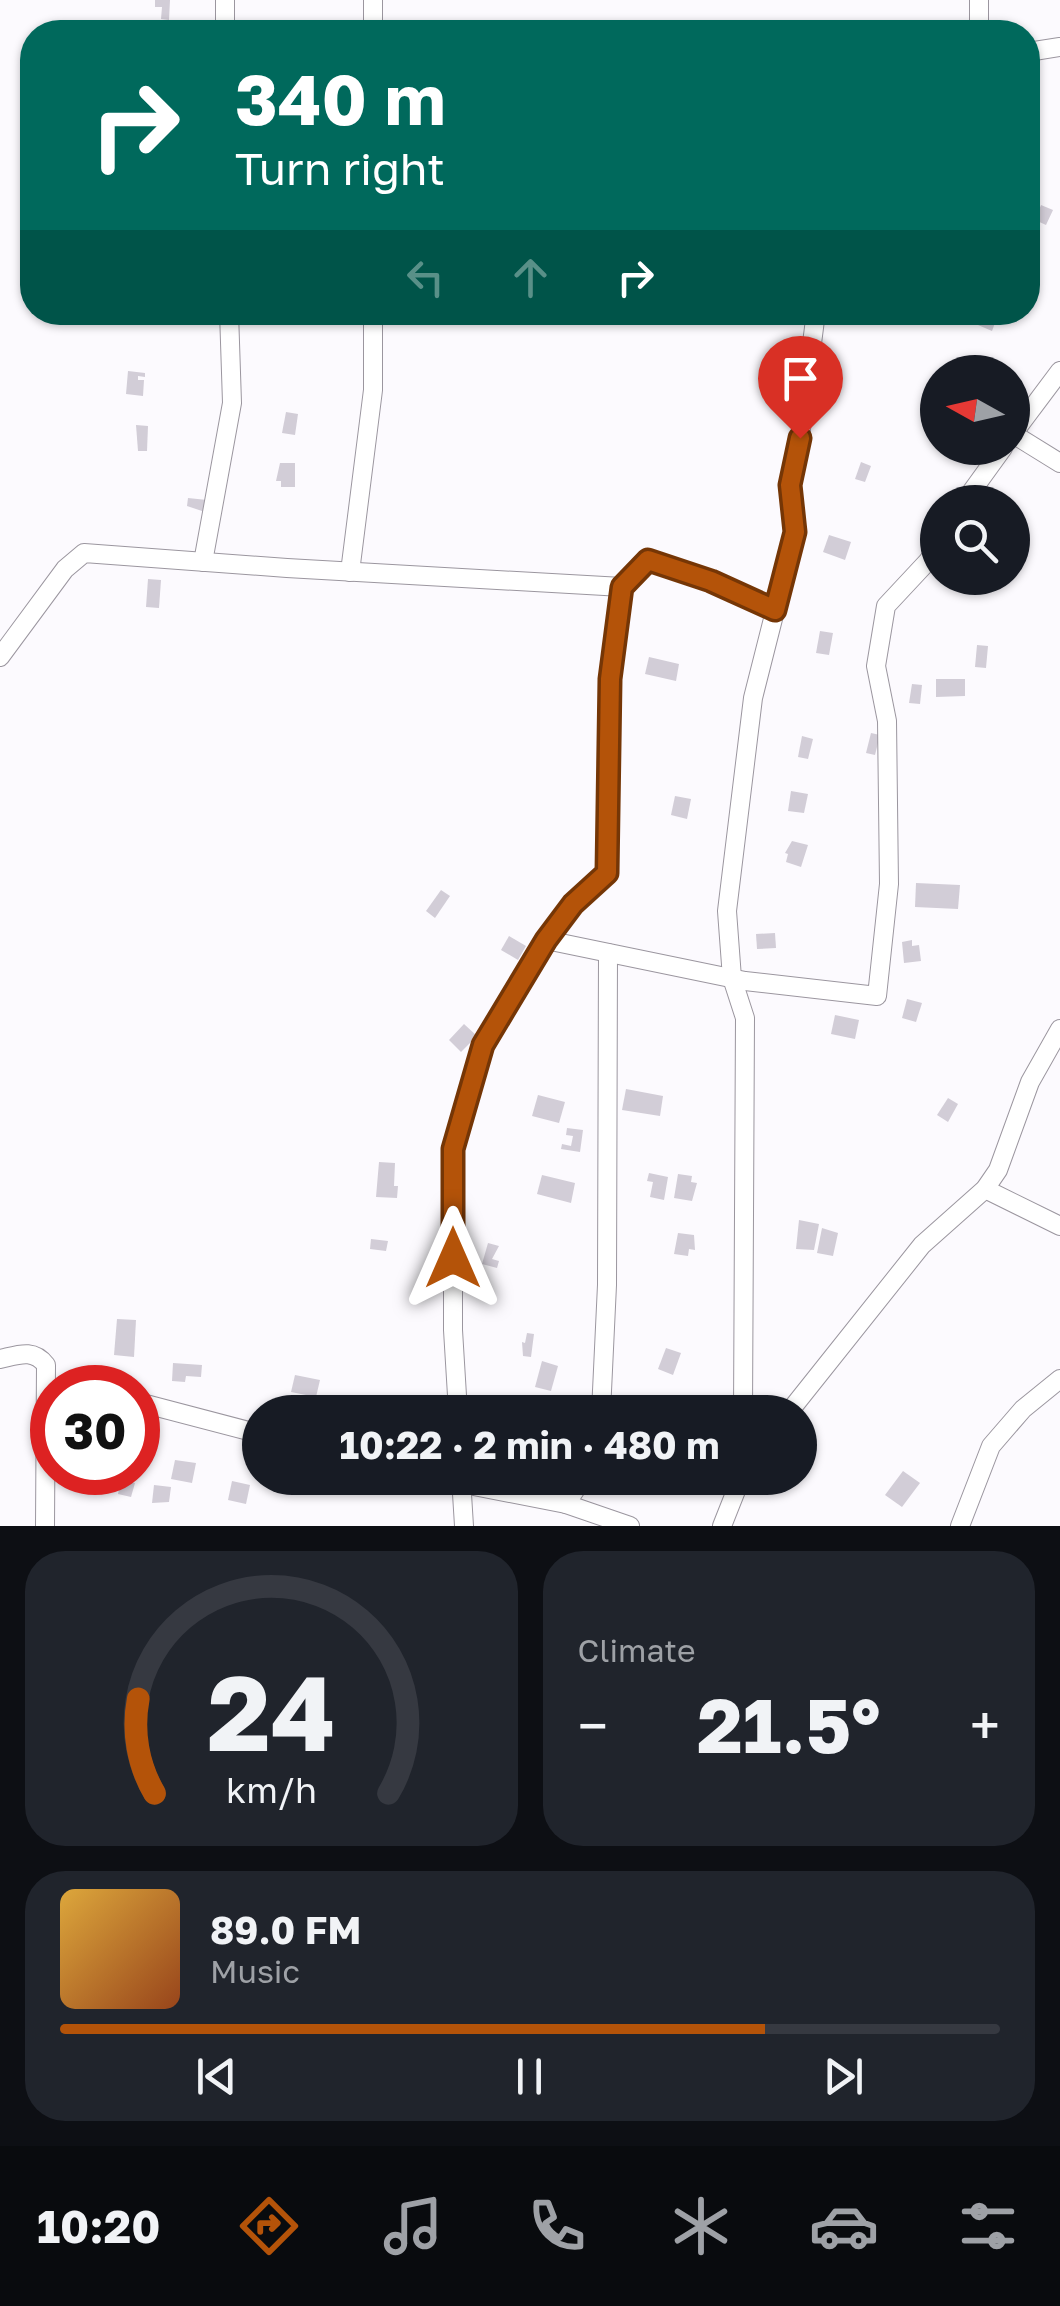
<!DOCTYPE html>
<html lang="en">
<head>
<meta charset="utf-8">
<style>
  body { margin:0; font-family:"Golos Text",sans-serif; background:#20242c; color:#f1f3f6; height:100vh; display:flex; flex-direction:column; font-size:38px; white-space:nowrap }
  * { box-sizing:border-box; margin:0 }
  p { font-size:32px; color:#9ea1a6 }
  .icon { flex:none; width:55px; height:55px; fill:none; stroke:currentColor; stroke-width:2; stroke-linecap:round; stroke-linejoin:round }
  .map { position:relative; height:1526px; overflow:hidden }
  .drawer { display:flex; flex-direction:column; gap:25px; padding:25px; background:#0d0f14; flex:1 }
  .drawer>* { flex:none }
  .top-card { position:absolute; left:20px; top:20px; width:1020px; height:305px; border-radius:40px; box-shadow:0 2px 8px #0004; background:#00695c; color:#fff; overflow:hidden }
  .needle { width:65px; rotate:278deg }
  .fabs { position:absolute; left:920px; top:355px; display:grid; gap:20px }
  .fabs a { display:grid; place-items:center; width:110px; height:110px; border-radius:50%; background:#171b24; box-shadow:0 2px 8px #0004; font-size:50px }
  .speed { position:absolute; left:30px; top:1365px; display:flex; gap:20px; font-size:50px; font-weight:700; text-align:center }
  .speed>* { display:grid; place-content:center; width:130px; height:130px; border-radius:50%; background:#171b24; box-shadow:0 2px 8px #0004; line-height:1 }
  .speed .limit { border:15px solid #d22; background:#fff; color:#111 }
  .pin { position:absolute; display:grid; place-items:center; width:85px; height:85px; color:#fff; margin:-102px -42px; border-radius:50% 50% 50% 0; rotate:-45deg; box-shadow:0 0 10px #0007 }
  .pin .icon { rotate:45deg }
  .me { position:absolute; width:110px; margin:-55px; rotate:0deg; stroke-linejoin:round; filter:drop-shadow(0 0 8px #0008) }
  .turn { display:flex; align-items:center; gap:35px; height:210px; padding:0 50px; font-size:45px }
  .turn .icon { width:130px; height:130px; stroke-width:2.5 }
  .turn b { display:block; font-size:70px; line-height:85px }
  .lanes { display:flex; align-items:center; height:95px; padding:0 50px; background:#0003; justify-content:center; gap:50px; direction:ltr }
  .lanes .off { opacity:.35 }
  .big { font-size:75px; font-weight:700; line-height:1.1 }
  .drawer .card { flex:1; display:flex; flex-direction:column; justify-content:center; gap:15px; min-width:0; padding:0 35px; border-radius:40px; background:#20242c }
  .drawer .dial { align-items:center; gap:0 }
  .dial svg { height:260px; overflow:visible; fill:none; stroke:#363941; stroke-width:7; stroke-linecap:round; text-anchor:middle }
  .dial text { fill:#f1f3f6; stroke:none }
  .song { display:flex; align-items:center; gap:30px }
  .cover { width:120px; height:120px; border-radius:15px; background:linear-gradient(135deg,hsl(40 70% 55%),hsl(20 70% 35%)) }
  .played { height:10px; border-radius:5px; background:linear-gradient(90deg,#b45309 75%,#363941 75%) }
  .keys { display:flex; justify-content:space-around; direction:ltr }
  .heat { display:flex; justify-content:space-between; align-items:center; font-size:55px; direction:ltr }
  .drawer .tiles { flex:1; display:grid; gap:25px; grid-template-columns:1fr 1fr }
  .card:last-child { grid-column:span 2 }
  .trip { position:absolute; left:242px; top:1395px; width:575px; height:100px; border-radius:50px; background:#171b24; box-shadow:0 2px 8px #0004; font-weight:700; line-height:100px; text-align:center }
  .tabs { display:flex; height:160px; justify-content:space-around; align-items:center; background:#090b0e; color:#9ea1a6 }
  .tabs .icon { width:70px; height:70px }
  .tabs .current { color:#b45309 }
  .tabs b { font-size:45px; color:#f1f3f6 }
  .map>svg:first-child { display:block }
  .building { fill:#d2cdd7 }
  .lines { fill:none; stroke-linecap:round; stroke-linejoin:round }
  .street-casing { stroke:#9b969f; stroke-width:20 }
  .street { stroke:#fff; stroke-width:18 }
  .route-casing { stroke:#753606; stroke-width:25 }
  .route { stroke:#b45309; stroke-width:18 }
</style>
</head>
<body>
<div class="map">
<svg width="1060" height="1526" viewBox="0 0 1060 1526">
  <rect width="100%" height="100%" fill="#fcfafe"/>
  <g class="building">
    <polygon points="155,0 170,0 169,20 161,19 162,7 155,7"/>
    <polygon points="1041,205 1053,210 1046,225 1035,220"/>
    <polygon points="983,312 999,312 992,331 978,325"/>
    <polygon points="128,371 145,373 145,377 138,376 138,380 144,380 143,396 126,394"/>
    <polygon points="286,412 298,414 295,435 282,433"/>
    <polygon points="136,425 148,426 147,451 138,451"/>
    <polygon points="861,462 871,466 865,482 855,479"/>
    <polygon points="280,463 295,463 295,487 281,487 281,481 276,481"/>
    <polygon points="188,498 207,500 205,512 187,506"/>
    <polygon points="829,535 851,542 845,560 823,552"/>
    <polygon points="148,579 161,580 159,608 146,607"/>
    <polygon points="820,631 833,633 829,655 816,653"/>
    <polygon points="977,645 988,646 986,668 975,667"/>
    <polygon points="649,657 679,664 676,681 645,674"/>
    <polygon points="936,679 965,679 965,696 936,697"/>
    <polygon points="912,684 922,685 920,704 909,703"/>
    <polygon points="871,733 880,735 875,755 866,753"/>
    <polygon points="802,736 813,739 808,759 798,757"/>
    <polygon points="791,791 808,794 804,813 788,811"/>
    <polygon points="675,796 691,799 687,819 671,815"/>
    <polygon points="792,841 808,845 801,867 786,862 788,854 785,853"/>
    <polygon points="916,883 960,885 958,909 915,907"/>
    <polygon points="441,890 450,896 435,918 426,911"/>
    <polygon points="775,933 776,948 757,949 756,934"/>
    <polygon points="509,936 526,946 518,960 501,950"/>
    <polygon points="912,940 912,946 919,945 921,961 904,963 902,942"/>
    <polygon points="907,999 922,1003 916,1022 902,1018"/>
    <polygon points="835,1015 859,1020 855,1039 831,1034"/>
    <polygon points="464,1024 477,1036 461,1052 449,1040"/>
    <polygon points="626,1089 663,1096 660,1116 622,1110"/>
    <polygon points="538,1095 565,1102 559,1123 532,1116"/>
    <polygon points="948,1098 958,1104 948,1122 937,1115"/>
    <polygon points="567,1128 583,1130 580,1152 561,1149 562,1144 571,1146 573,1136 566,1135"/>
    <polygon points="379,1162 395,1163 394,1186 398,1186 397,1198 376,1197"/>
    <polygon points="649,1173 668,1177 664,1200 650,1197 653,1182 647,1181"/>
    <polygon points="678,1174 692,1176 691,1182 697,1183 692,1201 674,1198"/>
    <polygon points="542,1175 575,1183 571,1203 537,1194"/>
    <polygon points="799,1220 819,1224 814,1250 796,1249"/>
    <polygon points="822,1228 838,1233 833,1256 817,1253"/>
    <polygon points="678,1233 694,1235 695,1250 689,1249 688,1256 674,1254"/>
    <polygon points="371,1239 388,1241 386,1251 370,1249"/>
    <polygon points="488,1243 499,1246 492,1259 499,1261 497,1268 482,1264"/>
    <polygon points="117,1319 136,1320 134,1357 114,1355"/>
    <polygon points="527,1333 534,1334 531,1357 523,1356 522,1342 525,1343"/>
    <polygon points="666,1348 681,1353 673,1375 658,1369"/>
    <polygon points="542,1361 558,1366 551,1391 535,1387"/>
    <polygon points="173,1363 202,1365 201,1377 186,1376 185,1382 172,1381"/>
    <polygon points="295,1375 320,1380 316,1397 291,1392"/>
    <polygon points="688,1396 689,1412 678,1412 677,1397"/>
    <polygon points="175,1460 196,1463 192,1483 171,1479"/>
    <polygon points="903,1471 920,1483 902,1507 885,1495"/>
    <polygon points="121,1480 135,1483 131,1497 118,1494"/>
    <polygon points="232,1481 250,1485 246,1504 228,1500"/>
    <polygon points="154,1485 171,1487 169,1502 152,1503"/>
  </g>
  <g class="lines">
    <g class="street-casing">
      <g id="street">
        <polyline points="225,0 225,32"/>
        <polyline points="979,0 979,32"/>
        <polyline points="373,32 373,0"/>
        <polyline points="1028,52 1060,47"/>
        <polyline points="1013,434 1060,463"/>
        <polyline points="1012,435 1060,371"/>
        <polyline points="964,502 1003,448"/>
        <polyline points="203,562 232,403 229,312"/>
        <polyline points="350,572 373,390 373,312"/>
        <polyline points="622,587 648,559 711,581 775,610"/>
        <polyline points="0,657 65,569 84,553 287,568 622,587 609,679 607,873 573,903 546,940"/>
        <polyline points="985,1189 1060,1226"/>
        <path d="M0 1359C18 1355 33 1348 46 1365L45 1526"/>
        <polyline points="138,1402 260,1434"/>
        <polyline points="458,1412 453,1330 453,1149 483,1045 546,940 745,981 877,996 889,884 887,721 876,666 886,606 928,561 938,546"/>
        <polyline points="601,1412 607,1285 608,953"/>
        <polyline points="743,1412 745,1018 732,978 727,911 753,698 795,532 790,485 800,437 816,312"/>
        <polyline points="789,1412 922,1245 985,1189 998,1170 1030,1082 1060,1029"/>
        <polyline points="433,1478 566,1504 583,1478"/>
        <polyline points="461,1478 464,1526"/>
        <polyline points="566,1504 630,1526"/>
        <polyline points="722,1526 741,1478"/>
        <polyline points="960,1526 991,1446 1023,1409 1060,1379"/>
      </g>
    </g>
    <use href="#street" class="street"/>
  </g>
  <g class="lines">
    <g class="route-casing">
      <polyline id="route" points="453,1258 453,1149 483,1045 546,940 573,904 607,873 610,679 622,587 648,560 711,581 775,610 795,532 790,485 800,438"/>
    </g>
    <use href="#route" class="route"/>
  </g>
</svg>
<div class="fabs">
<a><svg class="needle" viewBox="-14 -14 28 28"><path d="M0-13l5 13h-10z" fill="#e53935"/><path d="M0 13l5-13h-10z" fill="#9ea1a6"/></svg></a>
<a><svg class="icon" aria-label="search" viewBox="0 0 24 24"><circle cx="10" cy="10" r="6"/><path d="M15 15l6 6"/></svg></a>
</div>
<div class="speed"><div class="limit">30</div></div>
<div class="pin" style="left:800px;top:438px;background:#d93025"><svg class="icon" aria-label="arrive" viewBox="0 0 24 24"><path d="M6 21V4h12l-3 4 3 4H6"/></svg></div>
<svg class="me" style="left:453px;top:1258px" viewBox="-20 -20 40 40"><path d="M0-17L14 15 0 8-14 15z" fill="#b45309" stroke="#fff" stroke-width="4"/></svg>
<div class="trip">10:22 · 2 min · 480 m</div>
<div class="top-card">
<div class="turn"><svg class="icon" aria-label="right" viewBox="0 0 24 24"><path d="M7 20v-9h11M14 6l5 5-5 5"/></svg><div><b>340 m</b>Turn right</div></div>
<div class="lanes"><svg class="icon off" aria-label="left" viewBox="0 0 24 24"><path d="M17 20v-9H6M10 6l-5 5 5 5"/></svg><svg class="icon off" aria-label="ahead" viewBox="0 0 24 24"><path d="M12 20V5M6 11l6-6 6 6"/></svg><svg class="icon" aria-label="right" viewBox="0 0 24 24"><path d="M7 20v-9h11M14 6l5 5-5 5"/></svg></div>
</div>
</div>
<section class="drawer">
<div class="tiles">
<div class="card dial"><svg viewBox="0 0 100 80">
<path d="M14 69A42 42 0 1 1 86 69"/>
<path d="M14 69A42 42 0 0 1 9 40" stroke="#b45309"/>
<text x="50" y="56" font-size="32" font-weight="700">24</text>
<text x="50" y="72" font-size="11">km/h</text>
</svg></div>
<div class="card"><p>Climate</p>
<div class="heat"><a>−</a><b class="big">21.5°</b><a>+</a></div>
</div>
<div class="card">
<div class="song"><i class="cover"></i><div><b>89.0 FM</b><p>Music</p></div></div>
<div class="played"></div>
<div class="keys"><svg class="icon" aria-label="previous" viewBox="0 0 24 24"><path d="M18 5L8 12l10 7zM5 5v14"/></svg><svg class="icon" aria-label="pause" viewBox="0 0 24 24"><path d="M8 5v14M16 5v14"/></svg><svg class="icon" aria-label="next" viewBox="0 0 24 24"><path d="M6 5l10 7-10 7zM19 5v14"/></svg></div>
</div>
</div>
</section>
<nav class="tabs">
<b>10:20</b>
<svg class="icon current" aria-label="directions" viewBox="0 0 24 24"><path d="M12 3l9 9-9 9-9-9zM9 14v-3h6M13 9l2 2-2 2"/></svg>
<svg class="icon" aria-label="music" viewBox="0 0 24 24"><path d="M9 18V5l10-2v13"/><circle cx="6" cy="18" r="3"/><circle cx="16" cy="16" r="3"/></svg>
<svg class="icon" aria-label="phone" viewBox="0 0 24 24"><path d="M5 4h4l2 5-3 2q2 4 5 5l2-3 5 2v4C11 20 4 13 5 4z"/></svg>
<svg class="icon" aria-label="climate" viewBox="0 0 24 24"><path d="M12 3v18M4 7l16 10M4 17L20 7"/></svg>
<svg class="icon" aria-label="car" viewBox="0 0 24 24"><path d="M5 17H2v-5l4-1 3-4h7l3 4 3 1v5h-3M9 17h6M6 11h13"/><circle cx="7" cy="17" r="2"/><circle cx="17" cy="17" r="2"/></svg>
<svg class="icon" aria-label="filters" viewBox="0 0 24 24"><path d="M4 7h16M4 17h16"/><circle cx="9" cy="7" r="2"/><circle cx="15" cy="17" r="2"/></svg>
</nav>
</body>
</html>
